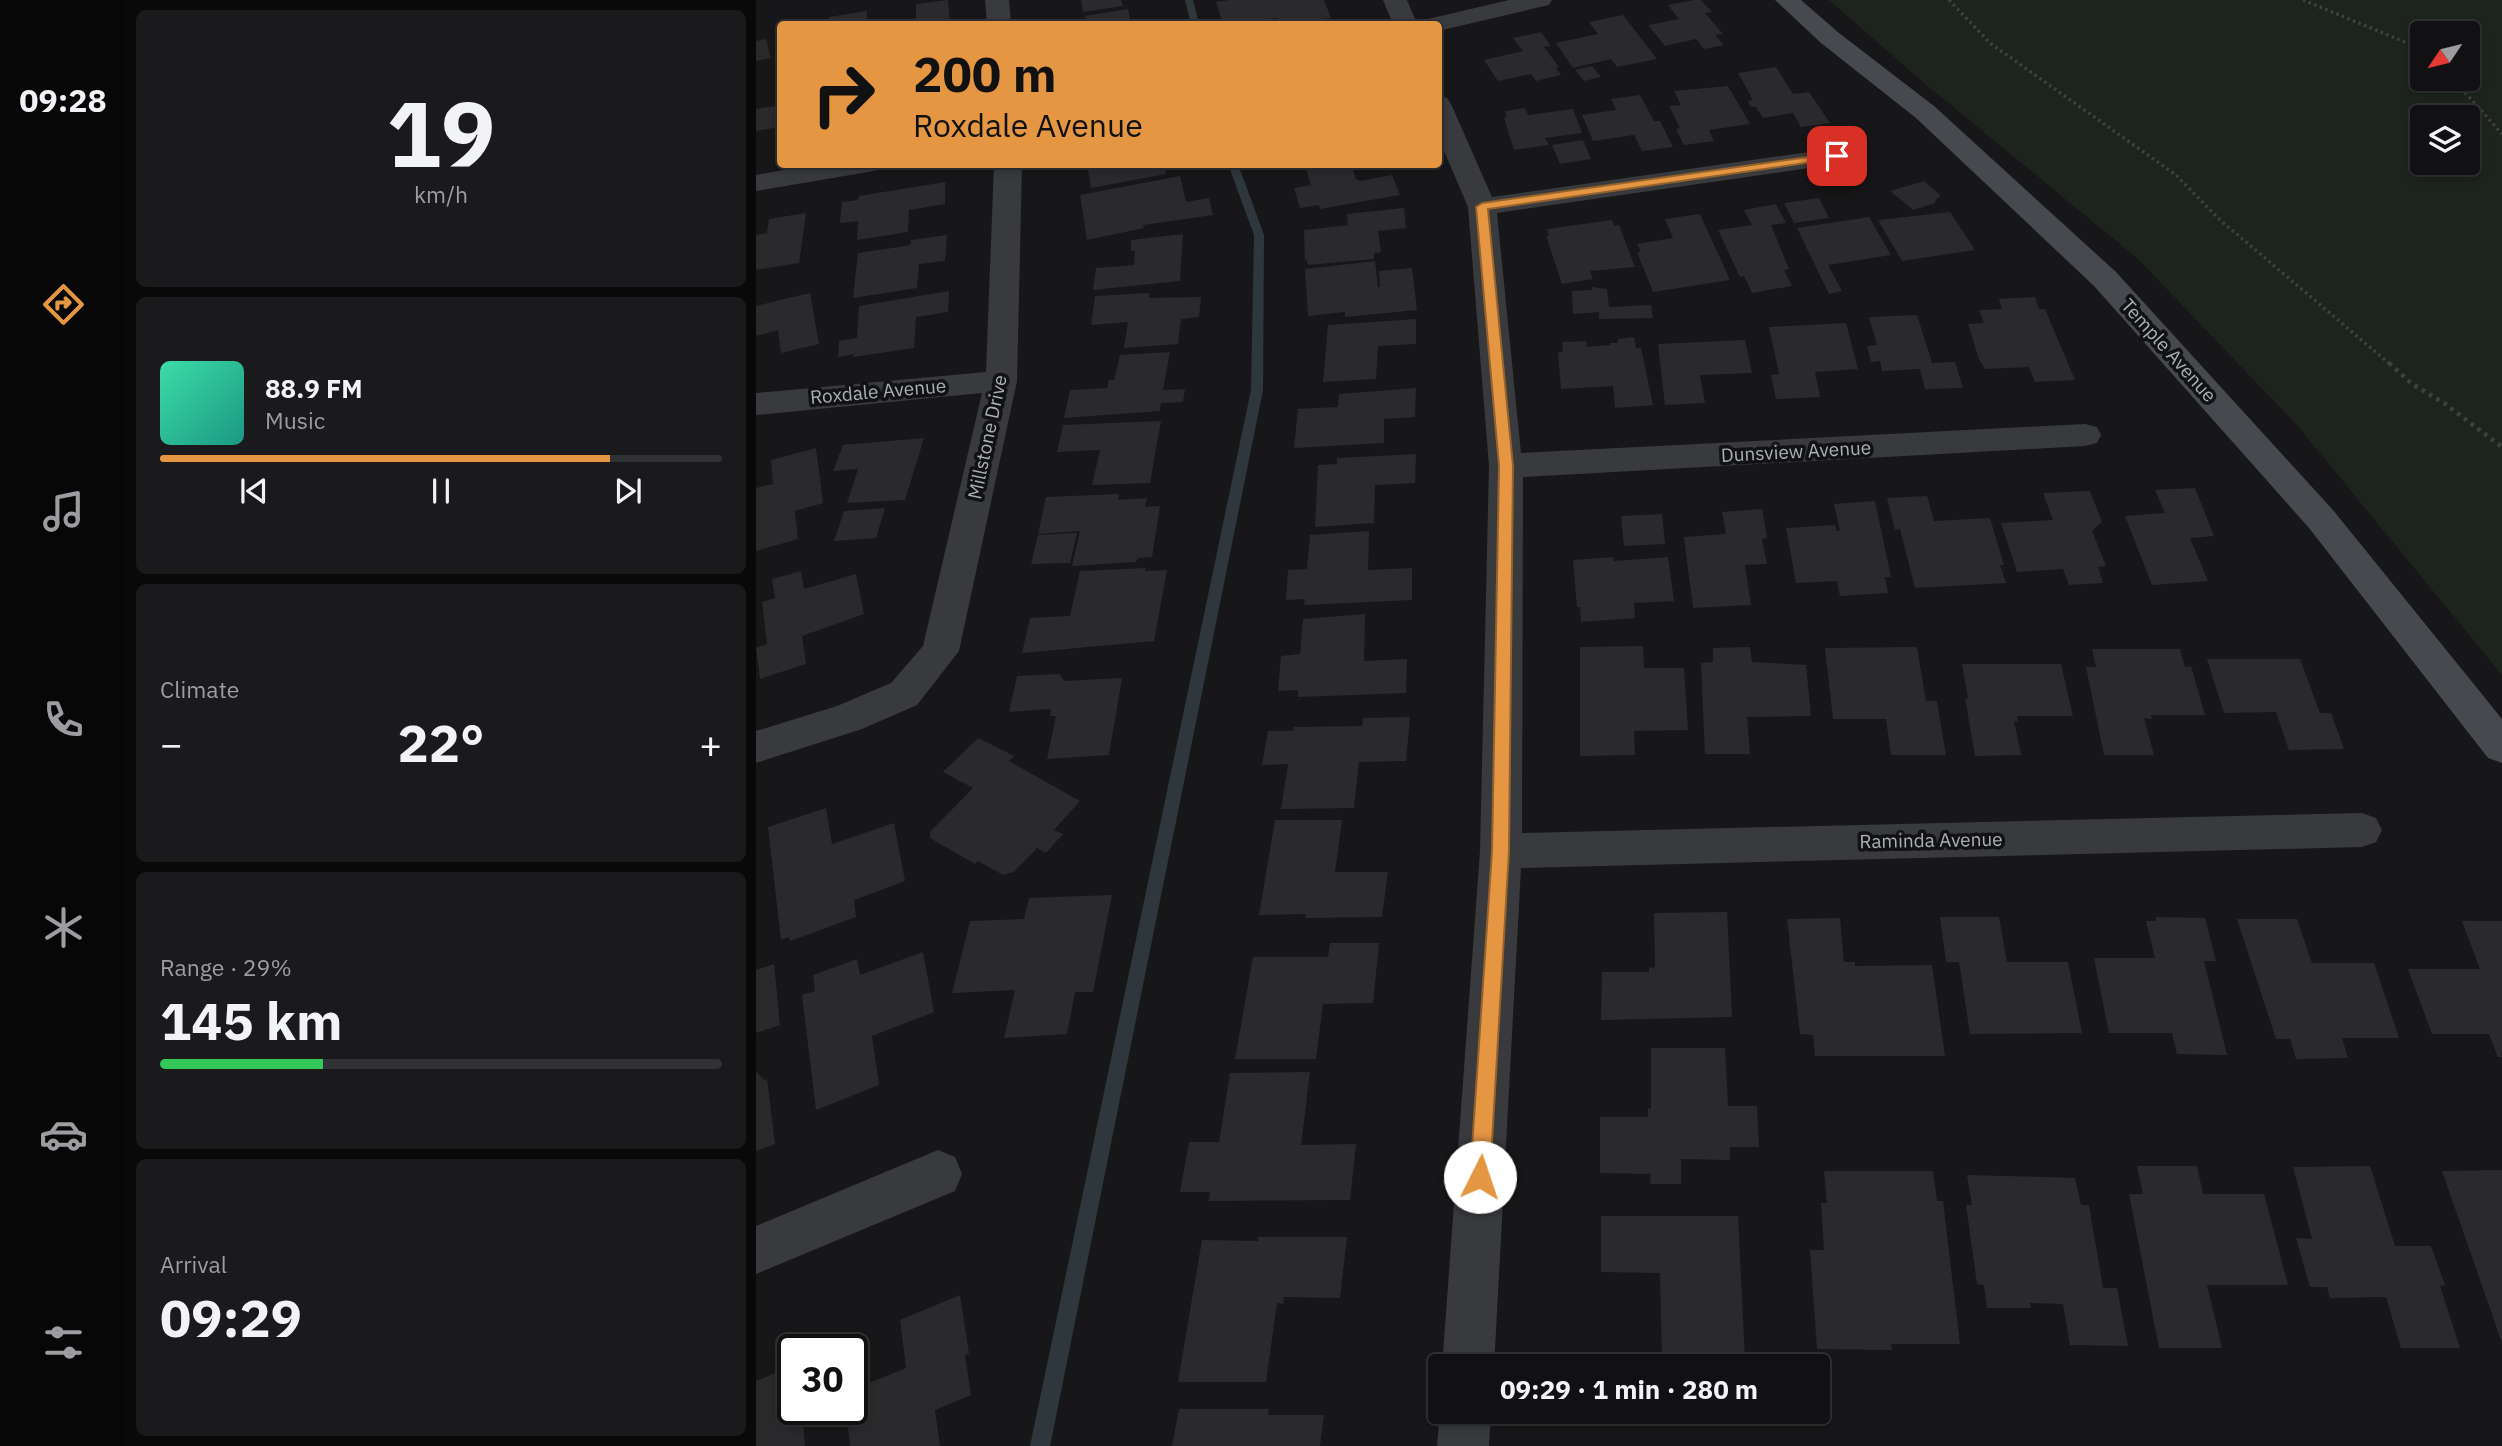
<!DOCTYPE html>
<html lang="en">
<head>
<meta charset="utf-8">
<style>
  body { margin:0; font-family:"IBM Plex Sans",sans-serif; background:#1a1a1c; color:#f1f3f6; height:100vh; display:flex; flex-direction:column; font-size:26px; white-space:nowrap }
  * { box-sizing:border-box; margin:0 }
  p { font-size:23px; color:#9c9da0 }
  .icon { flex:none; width:38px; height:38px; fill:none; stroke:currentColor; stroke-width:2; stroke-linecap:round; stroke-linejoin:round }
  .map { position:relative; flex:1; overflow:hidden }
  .side { display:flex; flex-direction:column; gap:10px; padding:10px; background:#09090a; width:630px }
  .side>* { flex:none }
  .hud { position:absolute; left:21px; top:21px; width:665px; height:147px; border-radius:7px; box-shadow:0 4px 10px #0003,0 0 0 2px #303133; background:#e49643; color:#111; overflow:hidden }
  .needle { width:46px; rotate:235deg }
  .controls { position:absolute; left:1654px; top:21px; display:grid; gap:14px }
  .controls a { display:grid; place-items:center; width:70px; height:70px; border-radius:7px; background:#111113; box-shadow:0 4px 10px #0003,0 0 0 2px #303133; font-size:35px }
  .speed { position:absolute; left:21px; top:1334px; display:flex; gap:14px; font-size:35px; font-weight:700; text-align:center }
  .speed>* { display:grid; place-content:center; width:91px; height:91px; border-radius:50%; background:#111113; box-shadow:0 4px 10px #0003,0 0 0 2px #303133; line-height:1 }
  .speed .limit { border:4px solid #111; border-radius:10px; background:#fff; color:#111 }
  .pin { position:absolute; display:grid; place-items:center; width:60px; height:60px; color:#fff; margin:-30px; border-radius:14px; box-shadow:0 4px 10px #0006 }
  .me { position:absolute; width:77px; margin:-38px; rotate:4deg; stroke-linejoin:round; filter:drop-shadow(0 0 5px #0008) }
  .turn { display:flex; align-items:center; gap:24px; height:147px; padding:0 21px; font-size:32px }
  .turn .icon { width:91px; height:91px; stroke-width:2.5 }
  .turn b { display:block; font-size:49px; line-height:60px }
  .big { font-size:52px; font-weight:800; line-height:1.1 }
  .side .widget { flex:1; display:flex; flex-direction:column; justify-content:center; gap:10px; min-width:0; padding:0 24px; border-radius:10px; background:#1a1a1c }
  .side .dial { align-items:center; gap:0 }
  .dial b { font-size:91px; line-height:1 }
  .song { display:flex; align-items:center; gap:21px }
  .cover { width:84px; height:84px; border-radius:10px; background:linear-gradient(135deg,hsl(160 70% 55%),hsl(170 70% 35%)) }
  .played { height:7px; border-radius:4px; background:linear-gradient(90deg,#e49643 80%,#303133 80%) }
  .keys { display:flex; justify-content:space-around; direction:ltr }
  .heat { display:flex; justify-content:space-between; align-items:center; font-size:38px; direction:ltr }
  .charge { height:10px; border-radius:5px; background:linear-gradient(90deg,#34c759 29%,#303133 0) }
  .trip { position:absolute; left:672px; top:1354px; width:402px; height:70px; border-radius:7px; background:#111113; box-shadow:0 4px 10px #0003,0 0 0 2px #303133; font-weight:800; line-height:70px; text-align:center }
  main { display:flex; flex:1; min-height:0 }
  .tabs { display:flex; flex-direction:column; width:126px; justify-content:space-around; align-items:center; background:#070708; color:#9c9da0 }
  .tabs .icon { width:49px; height:49px }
  .tabs .selected { color:#e49643 }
  .tabs b { font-size:32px; color:#f1f3f6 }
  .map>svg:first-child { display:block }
  .green { fill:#1d231d; fill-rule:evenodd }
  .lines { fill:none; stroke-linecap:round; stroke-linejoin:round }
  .stream { fill:#2e383c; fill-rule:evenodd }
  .building { fill:#2a2a2d }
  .path-far1 { stroke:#3e4144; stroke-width:3.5; stroke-dasharray:2.5 3.5; stroke-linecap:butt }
  .path { stroke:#3e4144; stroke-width:4.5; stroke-dasharray:3.5 5; stroke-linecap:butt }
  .minor { fill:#383a3d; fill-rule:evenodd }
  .secondary { fill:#46494d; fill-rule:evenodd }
  .route { fill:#e49643; stroke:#94622c; stroke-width:2 }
  .labels { text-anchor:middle; stroke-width:7; stroke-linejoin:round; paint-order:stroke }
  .street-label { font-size:19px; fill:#aab0b8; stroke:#121214 }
</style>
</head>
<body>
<main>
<nav class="tabs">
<b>09:28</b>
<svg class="icon selected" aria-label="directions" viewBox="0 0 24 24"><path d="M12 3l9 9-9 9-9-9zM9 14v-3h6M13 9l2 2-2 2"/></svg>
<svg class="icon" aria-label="music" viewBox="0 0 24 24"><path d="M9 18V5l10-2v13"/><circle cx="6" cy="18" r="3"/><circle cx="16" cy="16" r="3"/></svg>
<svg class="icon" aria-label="phone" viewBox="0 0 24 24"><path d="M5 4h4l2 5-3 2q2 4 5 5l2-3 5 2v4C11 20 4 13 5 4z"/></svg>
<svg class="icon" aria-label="climate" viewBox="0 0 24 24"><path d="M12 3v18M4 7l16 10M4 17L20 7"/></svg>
<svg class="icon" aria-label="car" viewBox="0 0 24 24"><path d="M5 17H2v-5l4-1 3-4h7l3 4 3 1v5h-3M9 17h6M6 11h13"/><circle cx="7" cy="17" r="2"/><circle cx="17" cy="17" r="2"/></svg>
<svg class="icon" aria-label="filters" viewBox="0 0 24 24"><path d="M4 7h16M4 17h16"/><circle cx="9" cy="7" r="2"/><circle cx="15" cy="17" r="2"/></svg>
</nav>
<section class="side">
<div class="widget dial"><b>19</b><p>km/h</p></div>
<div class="widget">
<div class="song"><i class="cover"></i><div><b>88.9 FM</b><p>Music</p></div></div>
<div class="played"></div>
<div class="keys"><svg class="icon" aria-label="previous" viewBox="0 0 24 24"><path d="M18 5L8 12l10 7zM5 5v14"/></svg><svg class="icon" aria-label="pause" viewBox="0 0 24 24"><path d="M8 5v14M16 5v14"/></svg><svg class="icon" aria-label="next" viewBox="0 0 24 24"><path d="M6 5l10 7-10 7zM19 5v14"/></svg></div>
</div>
<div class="widget"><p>Climate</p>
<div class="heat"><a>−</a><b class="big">22°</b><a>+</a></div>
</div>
<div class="widget"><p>Range · 29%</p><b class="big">145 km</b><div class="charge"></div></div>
<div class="widget"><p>Arrival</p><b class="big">09:29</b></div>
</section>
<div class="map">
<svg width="1746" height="1446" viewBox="0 0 1746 1446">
  <rect width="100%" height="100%" fill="#171719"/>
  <path class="green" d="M1073 0H1746V675L1540 424 1381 258 1168 83ZM1666 33H1712V79H1666ZM1712 117V163H1666V117Z"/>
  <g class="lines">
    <g class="stream">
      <polygon points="429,0 437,0 443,24 435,24"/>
      <polygon points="472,164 482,164 508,235 507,390 294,1446 274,1446 495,390 498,235"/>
    </g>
  </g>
  <g class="building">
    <polygon points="192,0 194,24 136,24 160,18 160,4"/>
    <polygon points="325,0 365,0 367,6 327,12"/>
    <polygon points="474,0 568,0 575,18 523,24 521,18 467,24 460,2"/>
    <polygon points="938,0 945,0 956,12 949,13 967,34 959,35 968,45 948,49 940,39 909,46 892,25 923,19 912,5"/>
    <polygon points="372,9 375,24 331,24 329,16"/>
    <polygon points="111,11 111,24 73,24 73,17"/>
    <polygon points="867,15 901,59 861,67 855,59 817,68 800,43 842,34 833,22"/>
    <polygon points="785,32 795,46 788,47 803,67 800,68 805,75 780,81 775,74 742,81 728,60 767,51 757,38"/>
    <polygon points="10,39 15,58 0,61 0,41"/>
    <polygon points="836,66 845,77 828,81 819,70"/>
    <polygon points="1020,67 1037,94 1053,92 1074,123 1045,127 1037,113 1007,118 1000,107 995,107 992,101 997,100 982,73"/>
    <polygon points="972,86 994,124 953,130 958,141 928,145 920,129 924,128 913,106 925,105 918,91"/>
    <polygon points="884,95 898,121 904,121 917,147 886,151 878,135 837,141 826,115 860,110 855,99"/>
    <polygon points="24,105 24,127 0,131 0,109"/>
    <polygon points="769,108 772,115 817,109 826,133 789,138 793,145 758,150 748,118 751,117 749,111"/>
    <polygon points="827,140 835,159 804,164 796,145"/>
    <polygon points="331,164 408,164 410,174 335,188"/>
    <polygon points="553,164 595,164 600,179 604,181 636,175 644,195 564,209 563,205 544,208 538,188 555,185 549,165"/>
    <polygon points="424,176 430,202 453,198 457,215 387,225 388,228 331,240 324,195"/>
    <polygon points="1168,181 1185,196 1180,199 1179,203 1157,210 1134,191"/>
    <polygon points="189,182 189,204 153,210 152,232 101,240 102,221 84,223 86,202 102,200 103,196"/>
    <polygon points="1063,198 1073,218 1038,223 1028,203"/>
    <polygon points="1020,204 1030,223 1015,225 1033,269 1028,270 1036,286 996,293 988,276 984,277 962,230 996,225 988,210"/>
    <polygon points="648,208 650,228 622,231 625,252 618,253 618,259 552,265 551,260 549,261 548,230 592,225 591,214"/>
    <polygon points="1194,212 1219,250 1146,261 1122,220"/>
    <polygon points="50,213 43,263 0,270 0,235 11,233 13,219"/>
    <polygon points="944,214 974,280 897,292 881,252 885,252 881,244 917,238 909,219"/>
    <polygon points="1113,217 1135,255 1072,265 1086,291 1073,294 1041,228"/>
    <polygon points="856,220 858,226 863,225 879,267 834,271 837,279 806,284 790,236 793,236 791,229"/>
    <polygon points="427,234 424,281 337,290 340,268 378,265 379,251 375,251 375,240"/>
    <polygon points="191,235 189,261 163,264 161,288 97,298 102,253 143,247 154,245 155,240"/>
    <polygon points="619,261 622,287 624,287 623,271 656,268 661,310 589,317 589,312 552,316 549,269"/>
    <polygon points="836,287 851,289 853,307 895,305 897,318 843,319 843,312 817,314 816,291 836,290"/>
    <polygon points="193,291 192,312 160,317 158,348 97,357 98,354 82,357 83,341 101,338 103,306"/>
    <polygon points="54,293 63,344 25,353 22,330 0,336 0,306"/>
    <polygon points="393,293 393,298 445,297 443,317 425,319 422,344 368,348 372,322 335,325 339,296"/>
    <polygon points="1279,297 1283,309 1289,309 1319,380 1279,382 1273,367 1229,369 1223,359 1212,324 1228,323 1223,310 1246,309 1243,299"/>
    <polygon points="1161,315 1176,363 1199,362 1207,388 1169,389 1164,369 1126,371 1124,361 1115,362 1111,346 1121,345 1113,317"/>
    <polygon points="660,319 660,344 622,346 620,379 567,382 572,325"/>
    <polygon points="1090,323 1102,369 1059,372 1064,397 1020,399 1015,375 1023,374 1013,327"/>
    <polygon points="878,337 880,348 885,348 897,405 859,408 857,386 805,389 802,352 807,352 806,342 830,341 831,347 854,345 854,343 862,343 862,339"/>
    <polygon points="989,340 996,373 944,375 949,403 909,405 902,344"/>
    <polygon points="414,352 407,390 429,389 427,402 405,403 404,411 308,418 314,390 351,388 353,380 358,380 364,355"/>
    <polygon points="660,388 659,417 628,419 628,443 538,448 542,409 582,407 583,394"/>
    <polygon points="405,421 394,483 336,485 344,450 301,452 307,425"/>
    <polygon points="168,438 149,500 91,503 102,469 77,471 87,445"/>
    <polygon points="60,448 67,503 39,511 42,539 0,551 0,488 17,484 15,460"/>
    <polygon points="660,454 659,483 619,485 618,523 559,527 562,465 581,464 581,458"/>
    <polygon points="1439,488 1458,536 1434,538 1452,581 1396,585 1369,516 1409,513 1399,490"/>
    <polygon points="1334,491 1346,522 1336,531 1350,566 1342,567 1347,583 1313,585 1307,569 1261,572 1245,523 1297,520 1287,493"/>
    <polygon points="363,494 362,500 391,498 389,507 404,506 396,557 382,558 380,562 316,566 324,531 282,534 290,497"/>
    <polygon points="1171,496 1178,521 1234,518 1248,565 1244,565 1250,583 1159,588 1144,529 1139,530 1131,498"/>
    <polygon points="1119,501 1135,577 1129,577 1132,593 1084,596 1081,581 1040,583 1030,528 1079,525 1081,531 1084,531 1078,504"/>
    <polygon points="129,508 120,538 78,541 88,511"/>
    <polygon points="1006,509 1011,538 1006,539 1011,564 989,565 995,605 937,608 928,537 970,534 966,512"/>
    <polygon points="906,514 909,544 868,546 865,516"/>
    <polygon points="613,531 612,570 656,568 656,600 548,605 549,599 530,600 532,570 551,569 554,535"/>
    <polygon points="321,533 314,563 275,564 282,535"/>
    <polygon points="857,557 858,561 912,557 918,601 878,603 879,618 825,622 824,607 821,607 817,560"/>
    <polygon points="390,568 389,571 411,570 398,641 266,653 274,618 314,616 324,571"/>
    <polygon points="45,571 48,589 100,574 108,614 46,636 50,664 4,679 0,648 11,644 6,602 19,598 16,579"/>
    <polygon points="609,614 608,661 651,659 650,693 542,697 542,690 522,691 525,656 544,654 547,619"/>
    <polygon points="887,646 888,668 928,668 932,730 878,731 879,755 824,756 824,647"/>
    <polygon points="994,647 996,662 1050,665 1055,716 991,717 994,754 949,754 945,663 957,662 957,648"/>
    <polygon points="1161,647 1170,701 1181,701 1190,755 1135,755 1130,719 1077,719 1069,648"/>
    <polygon points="1336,649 1424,649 1429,667 1435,666 1449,715 1395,715 1396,719 1388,718 1398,755 1348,755 1330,667 1340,667"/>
    <polygon points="1451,659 1544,659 1564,713 1575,713 1588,749 1533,750 1520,712 1468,713"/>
    <polygon points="1206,664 1305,664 1317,716 1261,716 1262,721 1258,721 1265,755 1219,756 1209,698 1212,699"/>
    <polygon points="304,674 308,681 366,678 353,755 291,759 300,716 294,716 295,709 253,712 261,676"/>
    <polygon points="654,717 650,761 603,762 598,808 525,809 532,764 506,765 512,731 537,731 538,727 606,726 607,718"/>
    <polygon points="222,738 258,756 253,761 324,801 298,830 307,834 290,853 281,848 258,872 247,875 222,861 219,864 174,838 174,832 217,788 187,772"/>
    <polygon points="70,808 76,844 138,823 149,881 98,900 100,917 34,941 33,937 25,940 12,827"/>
    <polygon points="519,820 586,820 579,872 632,872 626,917 549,918 550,914 503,915"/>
    <polygon points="356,895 337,992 319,992 311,1034 248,1038 259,990 196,993 214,921 268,919 273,898"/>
    <polygon points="971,912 976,1017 845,1020 846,972 893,972 893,968 899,967 898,913"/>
    <polygon points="1184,917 1243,917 1251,962 1312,962 1326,1033 1214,1034 1203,962 1190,962"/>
    <polygon points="1400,917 1449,918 1460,961 1448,961 1471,1055 1421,1054 1416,1033 1353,1033 1338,958 1399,958 1390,921 1400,921"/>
    <polygon points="1084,918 1088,962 1099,962 1099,966 1176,965 1189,1056 1059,1056 1057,1035 1044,1034 1031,919"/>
    <polygon points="1481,919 1541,919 1556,963 1618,963 1643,1038 1586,1038 1592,1058 1540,1059 1534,1039 1520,1039"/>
    <polygon points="1706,921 1746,921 1746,1057 1742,1057 1733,1034 1676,1034 1652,969 1724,969"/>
    <polygon points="574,943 623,943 617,1003 567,1004 560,1059 479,1059 497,957 572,957"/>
    <polygon points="167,952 178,1012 116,1036 123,1085 60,1110 46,995 59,991 57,975 101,959 104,975"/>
    <polygon points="18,964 24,1025 0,1033 0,970"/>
    <polygon points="895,1048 969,1048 972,1106 1001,1106 1003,1147 974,1147 974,1160 925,1159 925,1184 894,1184 895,1174 844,1173 844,1117 892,1117 892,1108 895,1109"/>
    <polygon points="0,1071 8,1080 11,1079 19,1144 0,1151"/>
    <polygon points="554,1072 545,1145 600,1144 594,1200 453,1201 454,1192 424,1192 433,1142 463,1142 474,1073"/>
    <polygon points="1381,1166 1441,1166 1447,1194 1508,1194 1532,1285 1451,1285 1466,1348 1403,1348 1373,1194 1387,1194"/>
    <polygon points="1614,1166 1639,1246 1675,1246 1689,1285 1684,1286 1704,1348 1645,1348 1630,1297 1574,1298 1571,1287 1554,1287 1540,1238 1556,1239 1537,1167"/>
    <polygon points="1746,1170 1746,1343 1686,1171"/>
    <polygon points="1068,1171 1177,1171 1181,1201 1187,1201 1204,1344 1135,1344 1136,1350 1061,1349 1054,1250 1068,1250 1065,1203 1071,1203"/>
    <polygon points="1211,1175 1319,1178 1325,1205 1333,1205 1347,1288 1361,1288 1372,1346 1314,1345 1307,1304 1274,1303 1275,1308 1231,1308 1228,1285 1221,1284 1210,1205 1216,1205"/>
    <polygon points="845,1216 982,1216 989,1361 906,1360 904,1273 845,1272"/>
    <polygon points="502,1237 591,1237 584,1298 528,1297 527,1304 521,1303 510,1382 422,1382 446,1240 502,1241"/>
    <polygon points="204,1295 213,1354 209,1355 215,1395 179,1410 184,1446 94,1446 90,1409 96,1409 96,1390 150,1368 144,1320"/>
    <polygon points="37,1366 37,1409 55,1409 55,1420 47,1423 49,1446 0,1446 0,1381"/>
    <polygon points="423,1409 513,1409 512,1415 568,1415 564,1446 416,1446"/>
  </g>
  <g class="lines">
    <g class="path-far1">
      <polyline points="1193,0 1234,43 1420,175 1463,219 1635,365"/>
      <polyline points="1547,0 1666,49"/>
      <polyline points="1697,79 1746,134"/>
    </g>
    <polyline class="path" points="1633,363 1656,384 1688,403 1746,447"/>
    <g class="minor">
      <polygon points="229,0 253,0 255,24 231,24"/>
      <polygon points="627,0 651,0 661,24 637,24"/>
      <polygon points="753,0 796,0 793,5 682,31 682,24 669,24 672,19"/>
      <polygon points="682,96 691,98 695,104 736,197 1081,148 1091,150 1095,156 1091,162 1081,164 741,213 765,453 1329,424 1341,427 1345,435 1341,443 1329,446 767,477 766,833 1606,813 1620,818 1626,830 1620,842 1606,847 765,868 738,1367 686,1367 724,851 733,466 712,207 682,137"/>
      <polygon points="60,164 125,164 122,170 112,172 0,191 0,175"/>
      <polygon points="238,164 266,164 261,381 203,651 161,705 106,729 0,763 0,731 81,706 135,683 167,646 226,393 0,415 0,393 230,372"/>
      <polygon points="182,1150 199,1157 206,1174 199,1191 0,1274 0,1226"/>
      <polygon points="684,1409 684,1412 735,1412 733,1446 681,1446"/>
    </g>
    <polygon class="secondary" points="1019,0 1045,0 1083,33 1178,106 1360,272 1577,510 1746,719 1746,763 1732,758 1553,528 1338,286 1160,118 1065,43"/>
  </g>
  <polygon class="route" points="1081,153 1085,154 1085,158 732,209 757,466 753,851 734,1177 731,1184 724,1186 717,1184 714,1177 736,851 743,466 720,207 726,203"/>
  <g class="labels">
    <g class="street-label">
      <text transform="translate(1413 350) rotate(48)" y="7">Temple Avenue</text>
      <text transform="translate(122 391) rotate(-5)" y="7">Roxdale Avenue</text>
      <text transform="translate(231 437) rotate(-78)" y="7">Millstone Drive</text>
      <text transform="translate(1040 451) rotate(-3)" y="7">Dunsview Avenue</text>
      <text transform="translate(1175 840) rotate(-1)" y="7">Raminda Avenue</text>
    </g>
  </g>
</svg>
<div class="controls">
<a><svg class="needle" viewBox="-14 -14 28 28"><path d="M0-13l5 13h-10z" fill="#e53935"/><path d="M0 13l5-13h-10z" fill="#9c9da0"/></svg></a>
<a><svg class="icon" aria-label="layers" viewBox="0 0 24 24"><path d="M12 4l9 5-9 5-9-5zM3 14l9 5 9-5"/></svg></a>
</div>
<div class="speed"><div class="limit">30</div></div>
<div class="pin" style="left:1081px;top:156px;background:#d93025"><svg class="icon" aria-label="arrive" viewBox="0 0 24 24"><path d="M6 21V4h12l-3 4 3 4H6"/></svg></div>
<svg class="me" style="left:724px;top:1177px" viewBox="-20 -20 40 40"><circle r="19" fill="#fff"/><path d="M0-13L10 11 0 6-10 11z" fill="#e49643"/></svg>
<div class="trip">09:29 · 1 min · 280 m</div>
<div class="hud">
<div class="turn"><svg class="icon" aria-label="right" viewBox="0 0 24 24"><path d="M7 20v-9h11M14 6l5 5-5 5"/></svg><div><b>200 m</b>Roxdale Avenue</div></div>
</div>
</div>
</main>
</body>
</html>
